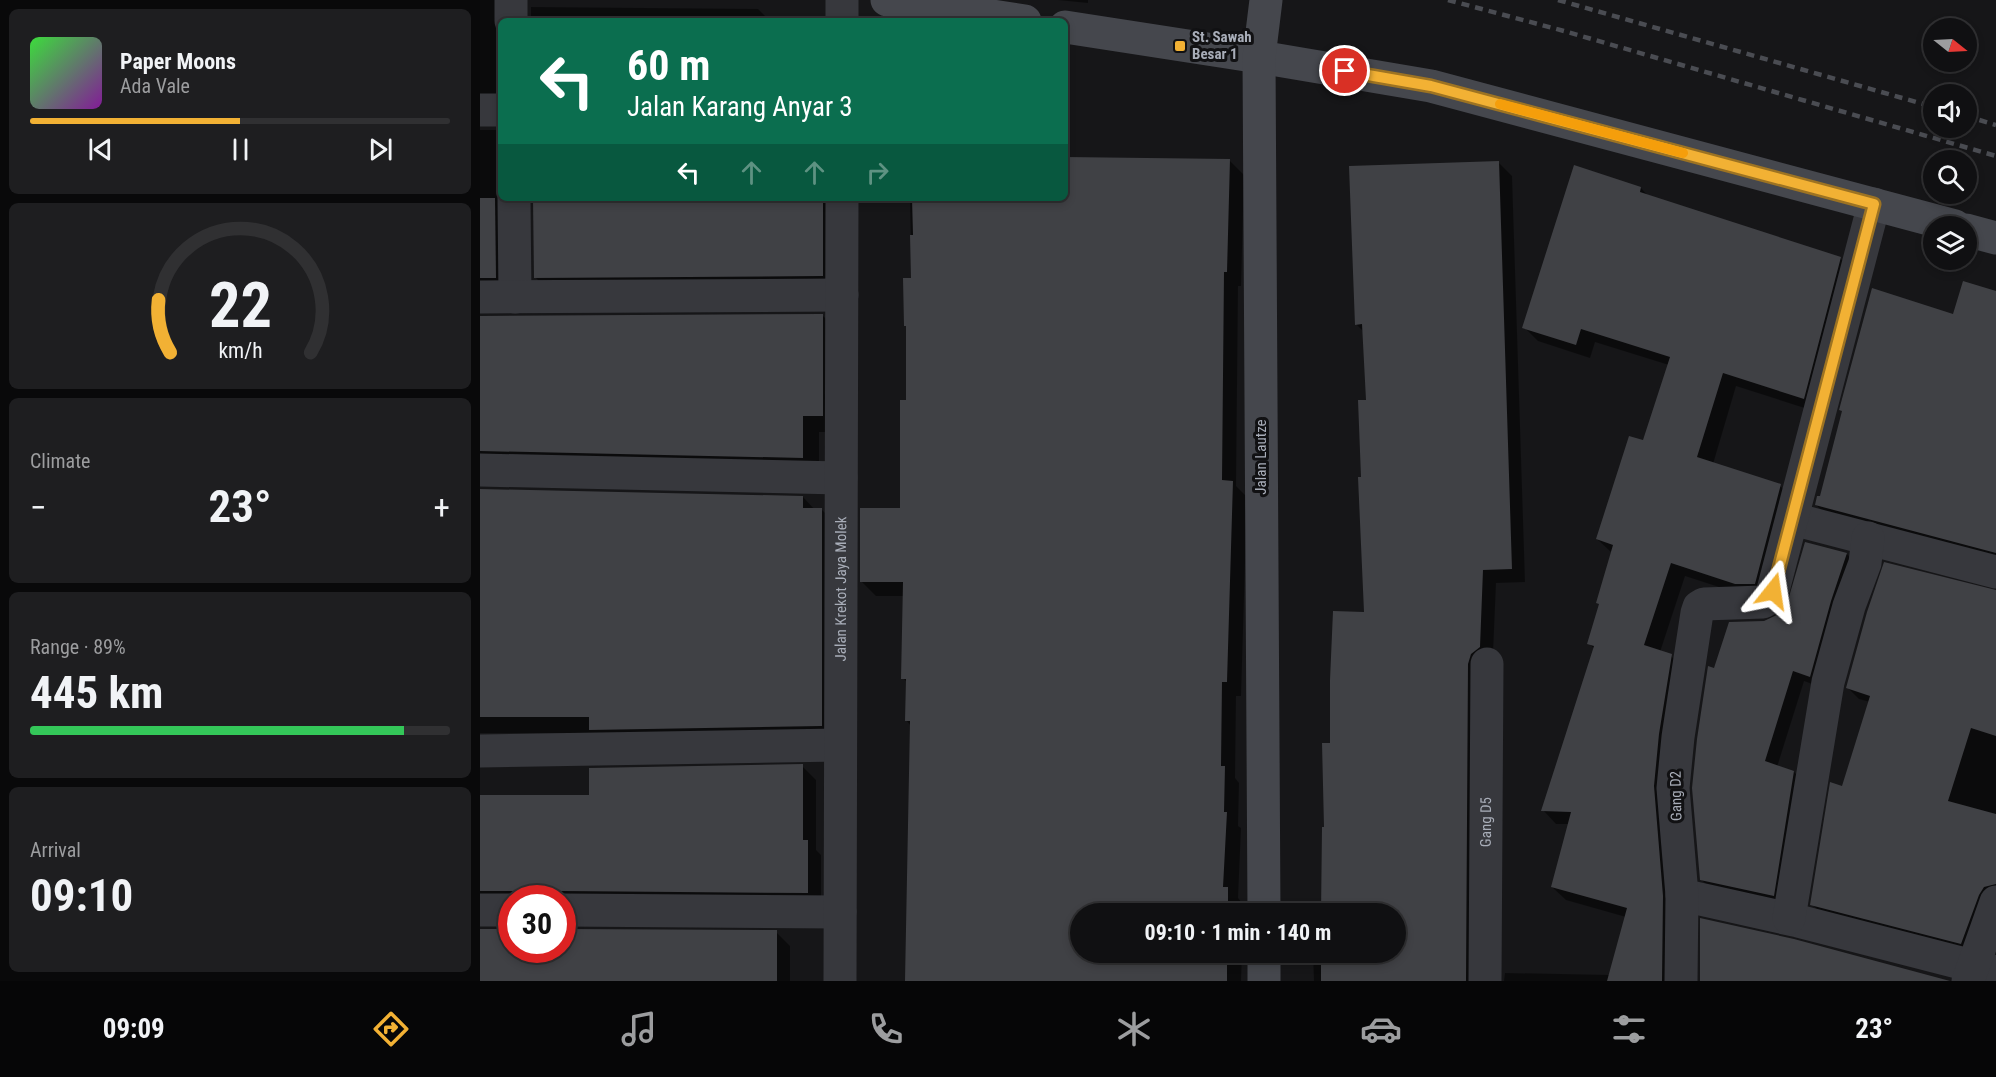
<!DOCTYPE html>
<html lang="en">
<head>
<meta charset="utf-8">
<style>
  body { margin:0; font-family:"Roboto Condensed",sans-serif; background:#1e1e20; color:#f1f3f6; height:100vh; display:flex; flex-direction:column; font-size:22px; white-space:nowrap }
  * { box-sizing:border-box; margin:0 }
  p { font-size:20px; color:#9c9d9f }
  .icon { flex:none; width:33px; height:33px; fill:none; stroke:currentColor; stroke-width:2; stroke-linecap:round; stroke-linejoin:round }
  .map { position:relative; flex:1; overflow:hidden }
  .sheet { display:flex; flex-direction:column; gap:9px; padding:9px; background:#09090a; width:480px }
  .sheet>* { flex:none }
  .hud { position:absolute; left:18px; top:18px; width:570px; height:183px; border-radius:9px; box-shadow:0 3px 9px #0003,0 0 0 2px #303032; background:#0b6e4f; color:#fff; overflow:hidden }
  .needle { width:39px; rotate:108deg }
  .tools { position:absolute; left:1443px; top:18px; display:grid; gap:12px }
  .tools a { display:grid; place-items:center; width:54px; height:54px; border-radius:50%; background:#101012; box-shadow:0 3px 9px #0003,0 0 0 2px #303032; font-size:30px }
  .speed { position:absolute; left:18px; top:885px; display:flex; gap:12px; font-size:30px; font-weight:700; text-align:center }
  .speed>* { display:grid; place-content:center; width:78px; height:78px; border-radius:50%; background:#101012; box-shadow:0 3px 9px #0003,0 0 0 2px #303032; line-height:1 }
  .speed .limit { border:9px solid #d22; background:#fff; color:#111 }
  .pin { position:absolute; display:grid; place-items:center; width:51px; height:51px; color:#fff; margin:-26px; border:3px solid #fff; border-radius:50%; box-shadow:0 2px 6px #0007 }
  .me { position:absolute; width:66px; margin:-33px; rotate:15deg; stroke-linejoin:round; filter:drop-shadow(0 0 4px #0008) }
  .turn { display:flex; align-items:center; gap:21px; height:126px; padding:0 30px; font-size:27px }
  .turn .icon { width:78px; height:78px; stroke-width:2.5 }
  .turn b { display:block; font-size:42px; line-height:51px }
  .lanes { display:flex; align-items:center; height:57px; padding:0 30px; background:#0003; justify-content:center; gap:30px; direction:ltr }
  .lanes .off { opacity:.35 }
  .big { font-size:45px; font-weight:700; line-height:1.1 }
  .sheet .card { flex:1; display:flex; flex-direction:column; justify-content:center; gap:9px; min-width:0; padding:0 21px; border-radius:9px; background:#1e1e20 }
  .sheet .dial { align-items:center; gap:0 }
  .dial svg { height:156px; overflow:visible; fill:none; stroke:#303032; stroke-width:7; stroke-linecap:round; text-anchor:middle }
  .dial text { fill:#f1f3f6; stroke:none }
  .song { display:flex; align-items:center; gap:18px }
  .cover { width:72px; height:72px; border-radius:9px; background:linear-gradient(135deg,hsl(120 70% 55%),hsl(290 70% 35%)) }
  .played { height:6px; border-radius:3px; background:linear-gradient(90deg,#f2b134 50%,#303032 50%) }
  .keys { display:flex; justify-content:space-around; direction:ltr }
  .heat { display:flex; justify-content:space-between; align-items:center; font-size:33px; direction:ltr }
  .charge { height:9px; border-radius:4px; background:linear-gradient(90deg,#34c759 89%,#303032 0) }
  .trip { position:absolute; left:590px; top:903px; width:336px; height:60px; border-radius:30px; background:#101012; box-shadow:0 3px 9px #0003,0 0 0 2px #303032; font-weight:700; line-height:60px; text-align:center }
  .menu { display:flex; height:96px; justify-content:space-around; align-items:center; background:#060607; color:#9c9d9f }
  .menu .icon { width:42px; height:42px }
  .menu .selected { color:#f2b134 }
  .menu b { font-size:27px; color:#f1f3f6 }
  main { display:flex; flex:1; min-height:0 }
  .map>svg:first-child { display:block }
  .shadow { fill:#0007 }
  .building { fill:#404145 }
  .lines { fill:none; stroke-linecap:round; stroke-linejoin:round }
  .street { stroke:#37383d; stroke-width:33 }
  .secondary { stroke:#45474d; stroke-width:33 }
  .rail { stroke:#4a4c52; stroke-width:4.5; stroke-dasharray:8 6; stroke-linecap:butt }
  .route-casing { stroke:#9d7322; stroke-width:15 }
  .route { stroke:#f2b134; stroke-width:10 }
  .slow { stroke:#f59e0b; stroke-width:10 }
  .poi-dot { fill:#f2b134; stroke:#111113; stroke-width:2 }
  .labels { text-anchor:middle; stroke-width:6; stroke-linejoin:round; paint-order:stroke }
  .poi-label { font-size:15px; font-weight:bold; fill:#a8adb8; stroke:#111113; text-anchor:start }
  .street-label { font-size:15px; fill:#a8adb8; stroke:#111113 }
</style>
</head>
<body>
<main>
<section class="sheet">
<div class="card">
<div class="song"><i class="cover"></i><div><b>Paper Moons</b><p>Ada Vale</p></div></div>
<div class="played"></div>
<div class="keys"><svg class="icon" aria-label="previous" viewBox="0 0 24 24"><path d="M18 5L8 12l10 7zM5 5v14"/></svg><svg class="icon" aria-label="pause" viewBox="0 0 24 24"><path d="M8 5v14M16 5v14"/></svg><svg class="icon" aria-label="next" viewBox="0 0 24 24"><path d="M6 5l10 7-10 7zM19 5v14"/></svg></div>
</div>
<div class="card dial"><svg viewBox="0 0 100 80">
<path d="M14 69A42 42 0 1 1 86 69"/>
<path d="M14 69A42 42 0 0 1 8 42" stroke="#f2b134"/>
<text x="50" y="56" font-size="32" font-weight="700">22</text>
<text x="50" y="72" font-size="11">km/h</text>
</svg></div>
<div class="card"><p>Climate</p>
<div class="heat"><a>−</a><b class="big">23°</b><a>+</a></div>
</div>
<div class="card"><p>Range · 89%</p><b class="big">445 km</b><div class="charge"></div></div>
<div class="card"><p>Arrival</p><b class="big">09:10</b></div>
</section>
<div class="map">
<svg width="1516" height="981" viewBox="0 0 1516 981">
  <rect width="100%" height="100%" fill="#161618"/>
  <g class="shadow">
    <polygon points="0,0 39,0 21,21 21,107 0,118"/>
    <polygon points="578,0 608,0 608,3"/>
    <polygon points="51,7 278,9 290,21 51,21"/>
    <polygon points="0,130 21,130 21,198 32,294 0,305"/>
    <polygon points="585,159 749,160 764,175 761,286 758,286 756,486 767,497 761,696 756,696 755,778 759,783 758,826 761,828 758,898 762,903 762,914 600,914 600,952 762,952 761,981 427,981 431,726 426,720 428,683 423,678 424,596 396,596 381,581 421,509 435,445 430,198 585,198"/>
    <polygon points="1018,162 1032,176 1045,582 1016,583 999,981 834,981 833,952 915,952 915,914 845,829 886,613 882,478 888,401 884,332 876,324"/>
    <polygon points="1161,188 1169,197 1360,258 1374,272 1337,412 1256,386 1233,464 1300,486 1314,499 1289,597 1270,597 1205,576 1180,652 1191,656 1205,670 1196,981 1024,981 1025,973 1130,975 1146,917 1086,900 1072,887 1089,824 1076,824 1063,810 1115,650 1109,643 1120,605 1131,552 1117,539 1164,442 1189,365 1115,342 1110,358 1058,341 1044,327"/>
    <polygon points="54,198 369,198 359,292 72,294 55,277"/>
    <polygon points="1484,283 1516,293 1516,560 1348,516 1336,505 1474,316"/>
    <polygon points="342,315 359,332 359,432 339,432 339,474 0,478 0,317"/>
    <polygon points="0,490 323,497 335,510 342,510 358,526 358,742 113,733 0,733"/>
    <polygon points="1367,554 1377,565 1341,687 1324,681 1297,767 1314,772 1325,783 1304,906 1232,890 1221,879 1235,670 1285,622 1300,616"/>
    <polygon points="1512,592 1516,592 1516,898 1493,954 1343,916 1332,904 1363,788 1390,702 1379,699 1368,688"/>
    <polygon points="322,766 336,780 336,850 341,855 341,906 32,898 0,912 0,797 111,796"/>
    <polygon points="0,930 32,950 82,950 296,932 310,946 310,981 0,981"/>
  </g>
  <g class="building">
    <polygon points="585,157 750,159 747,272 744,272 742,480 753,481 747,682 742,682 741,766 745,766 744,812 747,812 743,887 748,887 748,914 600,914 600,952 747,952 747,981 425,981 430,721 425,721 426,679 421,679 423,582 380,582 380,508 420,508 420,400 426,400 426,326 424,326 423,278 431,278 430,235 433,235 432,198 585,198"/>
    <polygon points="1019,161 1032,569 1003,570 1000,647 991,654 988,664 986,981 841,981 841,952 915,952 915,914 841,914 842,827 844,827 842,743 850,743 850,680 853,611 884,612 878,477 881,477 878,400 886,400 882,324 875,325 869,166"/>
    <polygon points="1094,165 1161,187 1160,192 1361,257 1324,399 1243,373 1217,457 1301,484 1275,584 1255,584 1191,563 1164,645 1192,654 1179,734 1174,786 1183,896 1182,981 1127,981 1147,908 1071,887 1091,812 1061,811 1114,646 1107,644 1119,604 1116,603 1133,545 1116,539 1149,436 1163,440 1190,357 1101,329 1096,345 1042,328"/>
    <polygon points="0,198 15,198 16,278 0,278"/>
    <polygon points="53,198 343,198 343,276 54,278"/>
    <polygon points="1483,281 1516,291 1516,553 1335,505 1337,496 1340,496 1362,411 1359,410 1392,288 1473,314"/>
    <polygon points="343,314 343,416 323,416 323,458 0,451 0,316"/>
    <polygon points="0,489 323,496 323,508 342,508 342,726 109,730 109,717 0,717"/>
    <polygon points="1325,542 1367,553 1351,601 1330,677 1313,671 1285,761 1314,771 1294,896 1220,880 1212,788 1217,739 1228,666 1234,668 1249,622 1284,621 1299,614 1306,607"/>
    <polygon points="1404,562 1516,590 1516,736 1491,728 1468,801 1516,814 1516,884 1504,887 1499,895 1481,944 1330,905 1350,782 1362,786 1390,696 1366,688 1387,612"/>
    <polygon points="323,764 323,840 328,840 328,893 82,891 73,893 68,898 46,898 41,894 33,891 0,891 0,795 109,795 109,768"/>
    <polygon points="1220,918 1314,939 1470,981 1220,981"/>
    <polygon points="0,929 32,929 32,950 82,950 82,929 297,930 297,981 0,981"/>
  </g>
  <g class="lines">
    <g class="street">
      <polyline points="31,0 31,21"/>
      <polyline points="362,0 362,21"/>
      <polyline points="0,110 21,110"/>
      <polyline points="34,198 35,297"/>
      <polyline points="0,297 362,295"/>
      <polyline points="0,470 361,478"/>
      <polyline points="1313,519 1516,572"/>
      <polyline points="0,751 360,745"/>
      <polyline points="1202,895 1318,921 1516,972"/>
      <polyline points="0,910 32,910"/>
      <polyline points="82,910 360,912"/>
      <polyline points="1309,918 1348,682 1369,606 1385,563 1388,538"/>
      <path id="s1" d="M360 981 362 198"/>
      <path id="s2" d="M1005 981 1007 664"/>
      <polyline points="1201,981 1202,895 1193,788 1198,737 1217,613 1219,607 1224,604 1283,602 1290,598 1292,594 1394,204"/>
      <polyline points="1488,981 1516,902"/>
    </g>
    <g class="secondary">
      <polyline points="407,0 545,21"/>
      <polyline points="585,27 779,57 951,86 1475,226"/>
      <polyline points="1486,230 1516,238"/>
      <polyline points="784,914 779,57 786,0"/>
      <polyline points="784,952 784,981"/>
    </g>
    <g class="rail">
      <polyline points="968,0 1084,31 1516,156"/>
      <polyline points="1078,0 1454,107"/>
      <polyline points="1486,116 1516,125"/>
    </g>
  </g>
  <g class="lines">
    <g class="route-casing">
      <polyline id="route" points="865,71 951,86 1394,204 1293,591"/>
    </g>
    <use href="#route" class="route"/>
    <polyline class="slow" points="1020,104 1203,153"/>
  </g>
  <rect class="poi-dot" x="694" y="40" width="12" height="12" rx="3"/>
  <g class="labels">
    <g class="poi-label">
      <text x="712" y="42">St. Sawah<tspan x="712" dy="17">Besar 1</tspan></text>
    </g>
    <g class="street-label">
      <text transform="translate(781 457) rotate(-90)" y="5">Jalan Lautze</text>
      <text dy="5" stroke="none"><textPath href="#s1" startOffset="392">Jalan Krekot Jaya Molek</textPath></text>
      <text transform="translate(1196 796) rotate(-91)" y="5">Gang D2</text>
      <text dy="5" stroke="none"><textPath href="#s2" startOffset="159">Gang D5</textPath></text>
    </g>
  </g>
</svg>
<div class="tools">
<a><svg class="needle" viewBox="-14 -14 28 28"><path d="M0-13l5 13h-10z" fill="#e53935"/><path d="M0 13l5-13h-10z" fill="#9c9d9f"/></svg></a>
<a><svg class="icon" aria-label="sound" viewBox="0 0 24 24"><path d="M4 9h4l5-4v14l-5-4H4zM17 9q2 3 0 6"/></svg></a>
<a><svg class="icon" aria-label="search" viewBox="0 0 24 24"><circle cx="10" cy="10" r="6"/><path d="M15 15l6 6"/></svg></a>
<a><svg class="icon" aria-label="layers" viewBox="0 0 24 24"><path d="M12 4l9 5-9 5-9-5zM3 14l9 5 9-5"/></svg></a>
</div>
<div class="speed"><div class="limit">30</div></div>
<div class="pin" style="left:865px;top:71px;background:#d93025"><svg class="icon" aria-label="arrive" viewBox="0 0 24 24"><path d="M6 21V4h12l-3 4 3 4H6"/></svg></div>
<svg class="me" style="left:1293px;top:591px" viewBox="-20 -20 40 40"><path d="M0-17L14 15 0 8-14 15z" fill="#f2b134" stroke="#fff" stroke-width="4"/></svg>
<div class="trip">09:10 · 1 min · 140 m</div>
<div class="hud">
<div class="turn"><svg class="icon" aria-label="left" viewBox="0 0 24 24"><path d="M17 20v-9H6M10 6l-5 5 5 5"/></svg><div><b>60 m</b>Jalan Karang Anyar 3</div></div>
<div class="lanes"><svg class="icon" aria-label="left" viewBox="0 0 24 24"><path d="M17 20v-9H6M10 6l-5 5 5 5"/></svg><svg class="icon off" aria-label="ahead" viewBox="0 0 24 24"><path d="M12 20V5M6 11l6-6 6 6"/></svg><svg class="icon off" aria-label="ahead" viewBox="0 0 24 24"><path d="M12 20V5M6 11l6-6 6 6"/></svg><svg class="icon off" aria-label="right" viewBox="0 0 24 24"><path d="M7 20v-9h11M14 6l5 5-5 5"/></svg></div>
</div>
</div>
</main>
<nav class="menu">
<b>09:09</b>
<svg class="icon selected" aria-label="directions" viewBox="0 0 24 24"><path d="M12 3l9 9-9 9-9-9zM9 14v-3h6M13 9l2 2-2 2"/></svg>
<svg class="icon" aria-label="music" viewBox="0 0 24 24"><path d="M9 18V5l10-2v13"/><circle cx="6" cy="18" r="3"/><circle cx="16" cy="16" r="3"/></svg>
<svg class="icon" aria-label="phone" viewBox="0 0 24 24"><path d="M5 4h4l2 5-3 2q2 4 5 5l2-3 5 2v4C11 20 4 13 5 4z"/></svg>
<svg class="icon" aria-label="climate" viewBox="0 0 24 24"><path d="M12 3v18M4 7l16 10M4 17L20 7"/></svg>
<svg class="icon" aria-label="car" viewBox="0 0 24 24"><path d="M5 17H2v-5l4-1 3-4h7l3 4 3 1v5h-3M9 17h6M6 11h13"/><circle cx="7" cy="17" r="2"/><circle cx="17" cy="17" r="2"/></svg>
<svg class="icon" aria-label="filters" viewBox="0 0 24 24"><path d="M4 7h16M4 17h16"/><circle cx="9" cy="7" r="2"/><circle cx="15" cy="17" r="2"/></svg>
<b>23°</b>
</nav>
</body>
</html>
